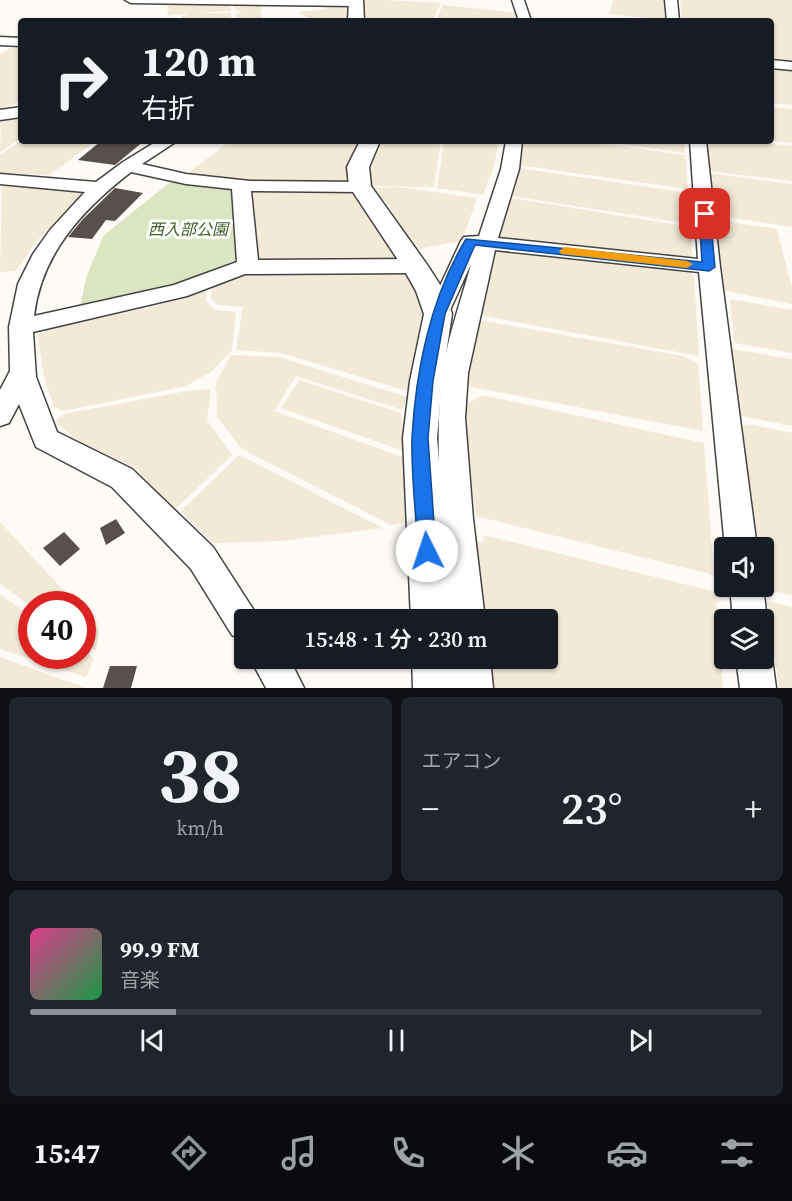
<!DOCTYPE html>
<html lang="ja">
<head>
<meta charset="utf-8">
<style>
  body { margin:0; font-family:"Source Serif 4","Noto Sans JP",serif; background:#20242c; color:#f1f3f6; height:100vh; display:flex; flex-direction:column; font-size:22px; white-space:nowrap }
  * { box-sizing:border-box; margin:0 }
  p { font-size:20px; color:#9ea1a6 }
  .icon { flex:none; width:33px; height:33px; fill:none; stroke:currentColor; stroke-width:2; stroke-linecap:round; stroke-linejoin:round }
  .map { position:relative; height:688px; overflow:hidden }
  .sheet { display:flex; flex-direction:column; gap:9px; padding:9px; background:#0d0f14; flex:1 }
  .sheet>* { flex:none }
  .banner { position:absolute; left:18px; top:18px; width:756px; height:126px; border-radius:6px; box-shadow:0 2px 4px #0004; background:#171b24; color:#f1f3f6; overflow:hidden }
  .controls { position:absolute; left:714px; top:537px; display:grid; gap:12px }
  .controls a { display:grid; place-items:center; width:60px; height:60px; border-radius:6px; background:#171b24; box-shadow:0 2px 4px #0004; font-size:30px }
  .speed { position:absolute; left:18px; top:591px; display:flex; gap:12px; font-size:30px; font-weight:700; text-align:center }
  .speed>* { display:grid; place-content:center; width:78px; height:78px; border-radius:50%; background:#171b24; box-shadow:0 2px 4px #0004; line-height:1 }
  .speed .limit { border:9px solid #d22; background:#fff; color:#111 }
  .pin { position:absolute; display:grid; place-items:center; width:51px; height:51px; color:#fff; margin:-26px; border-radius:12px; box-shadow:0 3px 9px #0006 }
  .me { position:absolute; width:66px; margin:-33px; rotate:356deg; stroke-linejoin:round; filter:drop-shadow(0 0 4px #0008) }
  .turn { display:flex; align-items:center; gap:21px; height:126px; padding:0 24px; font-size:27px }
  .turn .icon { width:78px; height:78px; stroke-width:2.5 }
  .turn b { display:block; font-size:42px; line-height:51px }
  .big { font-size:45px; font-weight:600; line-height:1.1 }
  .sheet .widget { flex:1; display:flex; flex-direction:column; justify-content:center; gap:9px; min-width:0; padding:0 21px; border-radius:9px; background:#20242c }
  .sheet .dial { align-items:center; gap:0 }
  .dial b { font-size:78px; line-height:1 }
  .song { display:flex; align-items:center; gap:18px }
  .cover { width:72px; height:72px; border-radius:9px; background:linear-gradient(135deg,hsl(330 70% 55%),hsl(140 70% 35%)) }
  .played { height:6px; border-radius:3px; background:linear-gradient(90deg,#8c9099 20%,#363941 20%) }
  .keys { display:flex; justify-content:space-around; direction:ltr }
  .heat { display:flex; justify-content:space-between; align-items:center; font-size:33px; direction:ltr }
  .sheet .tiles { flex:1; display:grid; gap:9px; grid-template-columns:1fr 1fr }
  .widget:last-child { grid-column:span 2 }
  .trip { position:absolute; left:234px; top:609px; width:324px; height:60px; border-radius:6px; background:#171b24; box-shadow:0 2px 4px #0004; font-weight:600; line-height:60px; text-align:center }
  .menu { display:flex; height:96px; justify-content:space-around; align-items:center; background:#090b0e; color:#9ea1a6 }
  .menu .icon { width:42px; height:42px }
  .menu .active { color:#8c9099 }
  .menu b { font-size:27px; color:#f1f3f6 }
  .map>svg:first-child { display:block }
  .farmland { fill:#f2e9d6 }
  .green { fill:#dce5c1 }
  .building { fill:#584f4e }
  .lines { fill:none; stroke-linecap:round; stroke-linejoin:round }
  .minor-casing { stroke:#434343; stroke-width:3 }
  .tertiary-casing { stroke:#434343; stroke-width:3 }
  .minor { fill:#fff; fill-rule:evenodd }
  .tertiary { fill:#fff; fill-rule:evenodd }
  .route { fill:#1a73e8; stroke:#114b97; stroke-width:1.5 }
  .slow { fill:#f59e0b }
  .labels { text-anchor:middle; stroke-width:6; stroke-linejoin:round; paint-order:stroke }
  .park-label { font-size:16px; font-style:italic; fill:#406127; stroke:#fff }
</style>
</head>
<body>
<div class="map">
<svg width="792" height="688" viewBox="0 0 792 688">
  <rect width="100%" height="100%" fill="#fefaf5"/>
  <g class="farmland">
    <polygon points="363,0 384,0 441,3 432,21 363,21"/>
    <polygon points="613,0 666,0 667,20 607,14 611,10"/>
    <polygon points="680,0 792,0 792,62 771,61 771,21 682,21"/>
    <polygon points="167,3 230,3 231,11 194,13 231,13 231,21 181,21 182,16 190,13 168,16"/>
    <polygon points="233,3 258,3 263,9 260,11 264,21 237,21 236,14 242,12 234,9"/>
    <polygon points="325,4 348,5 347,19 312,20 299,13 301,11 325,10"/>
    <polygon points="443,5 519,13 521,21 435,21"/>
    <polygon points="18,44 21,44 21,100 0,111 0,54"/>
    <polygon points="771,66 792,68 792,105 771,103"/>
    <polygon points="771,107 792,109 792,143 771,141"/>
    <polygon points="21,114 21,138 0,152 1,117"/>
    <polygon points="21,141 96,141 49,175 0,173 0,155"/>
    <polygon points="230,141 363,141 349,181 346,182 241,182 187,174"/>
    <polygon points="377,141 441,141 434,187 367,186 367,163"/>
    <polygon points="444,141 499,141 494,166 483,195 437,188"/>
    <polygon points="521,141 581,141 685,155 688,189 518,165"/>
    <polygon points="598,141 684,141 685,153"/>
    <polygon points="704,141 748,141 792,146 792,181 709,171"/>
    <polygon points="518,168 689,193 690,224 511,196"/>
    <polygon points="707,173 792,184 792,227 713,215"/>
    <polygon points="2,185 47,187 83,193 36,242 16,271 0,272"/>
    <polygon points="398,187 477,198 462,241 417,249 396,224 389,205 369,188"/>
    <polygon points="245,190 352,192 400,257 394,260 256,261"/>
    <polygon points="511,198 691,227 692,256 681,260 497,238"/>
    <polygon points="723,221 777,229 792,288 792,304 721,290 713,222"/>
    <polygon points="496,247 682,268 694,275 699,356 479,315"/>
    <polygon points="404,273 412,276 425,297 425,330 412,382 407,391 281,353 236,350 243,307 218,305 211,299 212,289 220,282 243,275"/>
    <polygon points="206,289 206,301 215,310 236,312 232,350 212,371 186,386 63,411 54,407 45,380 37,335 61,324 130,312 182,299"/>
    <polygon points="730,299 792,310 792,353 734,343"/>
    <polygon points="478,320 683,356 698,364 703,431 466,386"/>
    <polygon points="727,348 792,359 792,426 736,415"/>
    <polygon points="231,355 279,357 407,397 403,410 296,376 274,411 403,457 409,521 391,525 242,449 217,417 216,383"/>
    <polygon points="299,380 401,413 404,451 281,408"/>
    <polygon points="211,389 207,420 232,455 173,511 136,468 79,441 55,422 64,414 187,391"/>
    <polygon points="482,395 704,443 714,575 476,516 466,444 466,405"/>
    <polygon points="748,424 792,433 792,595 763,589 764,548 756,547 737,429"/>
    <polygon points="239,455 383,528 281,541 212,543 181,511"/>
    <polygon points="0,522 76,604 31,606 0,584"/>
    <polygon points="483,535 716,592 723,688 490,688 486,659 548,658 548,620 481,619 471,544 484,541"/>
    <polygon points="0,594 31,616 32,656 82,656 83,650 94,658 86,677 0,649"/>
    <polygon points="767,601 792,607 792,688 779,688"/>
    <polygon points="83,611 99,630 96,651 83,642"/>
    <polygon points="0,657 86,688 0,688"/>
  </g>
  <polygon class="green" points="174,179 234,189 243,257 178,284 80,306 87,275 104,235"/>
  <g class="building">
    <polygon points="101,141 144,141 115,165 78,160"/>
    <polygon points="115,188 143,193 115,221 106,220 92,239 68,237 83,219"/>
    <polygon points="116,519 125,533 106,545 100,528"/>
    <polygon points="64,532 80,549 60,566 43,548"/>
    <polygon points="110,666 137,666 131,688 103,688"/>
  </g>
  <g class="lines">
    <g class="minor-casing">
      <g id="minor">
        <polygon points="125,0 358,0 362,3 356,6 131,3"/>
        <polygon points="512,0 524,0 531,21 519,21"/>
        <polygon points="665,0 677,0 679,21 667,21"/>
        <polygon points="0,37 21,38 21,46 0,45"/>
        <polygon points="771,60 792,62 792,70 771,68"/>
        <polygon points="21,107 21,117 0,120 0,110"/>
        <path d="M157 141H177L142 164 186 174 250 181 361 182 367 183 370 187 367 191 361 192 251 191 258 260 415 259 422 261 426 266 422 271 415 273 245 274 187 296 33 332 36 377 57 432 132 469 213 547 260 620H244V640L232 635 191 569 112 487 36 447 19 404 9 423 0 426V390L10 371 9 327 18 284 33 254 50 230 85 192 0 184V174L96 182 123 162ZM131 172 186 184 232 189 237 262 174 285 34 316C41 254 83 209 131 172Z"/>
        <path d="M506 141H522L519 169 498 238 698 259 690 141H706L720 267 757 548H725L699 272 495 250 468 373 465 418 473 519 485 620H451C444 539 433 456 442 376 446 342 462 298 471 264L446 319 438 322 430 319 427 314 461 241 464 237 479 236 501 169Z"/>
        <polygon points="730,586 763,586 767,620 764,629 764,620 733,620"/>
        <polygon points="764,644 767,645 772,658 776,688 740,688 736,658 764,658"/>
        <polygon points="250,658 289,658 304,688 266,688"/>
        <polygon points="454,658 490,658 493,688 457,688"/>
      </g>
    </g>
    <g class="tertiary-casing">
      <g id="tertiary">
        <polygon points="349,0 363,0 364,21 348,21"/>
        <polygon points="360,141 380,141 369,167 371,186 428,266 444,291 452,314 442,381 437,438 453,620 411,620 403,438 410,381 424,314 416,291 402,266 349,186 347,167"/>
        <polygon points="412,658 456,658 459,688 413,688"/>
      </g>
    </g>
    <use href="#minor" class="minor"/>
    <use href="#tertiary" class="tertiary"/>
  </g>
  <path class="route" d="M705 211 710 214 715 267 709 271 475 245 445 314 433 381 428 438 436 551 434 557 427 560 421 557 418 551C416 514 411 474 412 437 416 369 431 297 466 239L702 262 699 214Z"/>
  <polygon class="slow" points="565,247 687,261 693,264 687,268 561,254 559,251"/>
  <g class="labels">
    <g class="park-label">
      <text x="188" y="235">西入部公園</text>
    </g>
  </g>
</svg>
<div class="controls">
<a><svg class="icon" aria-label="sound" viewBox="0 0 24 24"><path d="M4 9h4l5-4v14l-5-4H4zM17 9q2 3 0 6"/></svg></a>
<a><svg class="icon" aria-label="layers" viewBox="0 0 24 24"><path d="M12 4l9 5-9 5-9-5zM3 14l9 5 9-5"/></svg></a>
</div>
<div class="speed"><div class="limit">40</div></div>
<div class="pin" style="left:705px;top:214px;background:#d93025"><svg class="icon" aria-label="arrive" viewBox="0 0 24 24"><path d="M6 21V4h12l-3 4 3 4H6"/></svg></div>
<svg class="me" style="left:427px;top:551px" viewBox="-20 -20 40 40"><circle r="19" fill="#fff"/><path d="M0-13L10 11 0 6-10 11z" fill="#1a73e8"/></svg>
<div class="trip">15:48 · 1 分 · 230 m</div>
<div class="banner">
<div class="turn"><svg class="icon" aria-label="right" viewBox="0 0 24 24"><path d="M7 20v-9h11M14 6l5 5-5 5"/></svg><div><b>120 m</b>右折</div></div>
</div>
</div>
<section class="sheet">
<div class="tiles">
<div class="widget dial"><b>38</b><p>km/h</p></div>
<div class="widget"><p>エアコン</p>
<div class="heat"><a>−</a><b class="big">23°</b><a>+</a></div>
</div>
<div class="widget">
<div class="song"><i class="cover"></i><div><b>99.9 FM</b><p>音楽</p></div></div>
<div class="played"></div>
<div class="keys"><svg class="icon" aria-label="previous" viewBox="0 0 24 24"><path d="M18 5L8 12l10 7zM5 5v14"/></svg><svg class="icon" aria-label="pause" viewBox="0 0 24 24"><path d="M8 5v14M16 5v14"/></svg><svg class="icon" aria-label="next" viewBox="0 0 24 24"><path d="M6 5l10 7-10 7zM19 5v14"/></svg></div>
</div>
</div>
</section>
<nav class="menu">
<b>15:47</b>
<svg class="icon active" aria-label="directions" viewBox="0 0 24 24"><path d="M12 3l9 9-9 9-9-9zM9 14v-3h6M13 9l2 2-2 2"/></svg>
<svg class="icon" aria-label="music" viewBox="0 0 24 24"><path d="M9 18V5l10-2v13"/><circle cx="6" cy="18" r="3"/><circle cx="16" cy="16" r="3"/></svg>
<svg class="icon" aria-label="phone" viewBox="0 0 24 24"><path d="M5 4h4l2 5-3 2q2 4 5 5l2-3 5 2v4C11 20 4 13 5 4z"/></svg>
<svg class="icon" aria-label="climate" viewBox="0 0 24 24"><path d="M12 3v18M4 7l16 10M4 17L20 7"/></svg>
<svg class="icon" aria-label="car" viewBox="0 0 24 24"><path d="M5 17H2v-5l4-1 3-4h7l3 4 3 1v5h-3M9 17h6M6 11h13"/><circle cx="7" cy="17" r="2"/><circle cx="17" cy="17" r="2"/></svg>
<svg class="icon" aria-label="filters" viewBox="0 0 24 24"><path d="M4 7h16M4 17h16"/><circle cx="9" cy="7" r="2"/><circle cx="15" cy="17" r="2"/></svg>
</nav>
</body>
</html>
